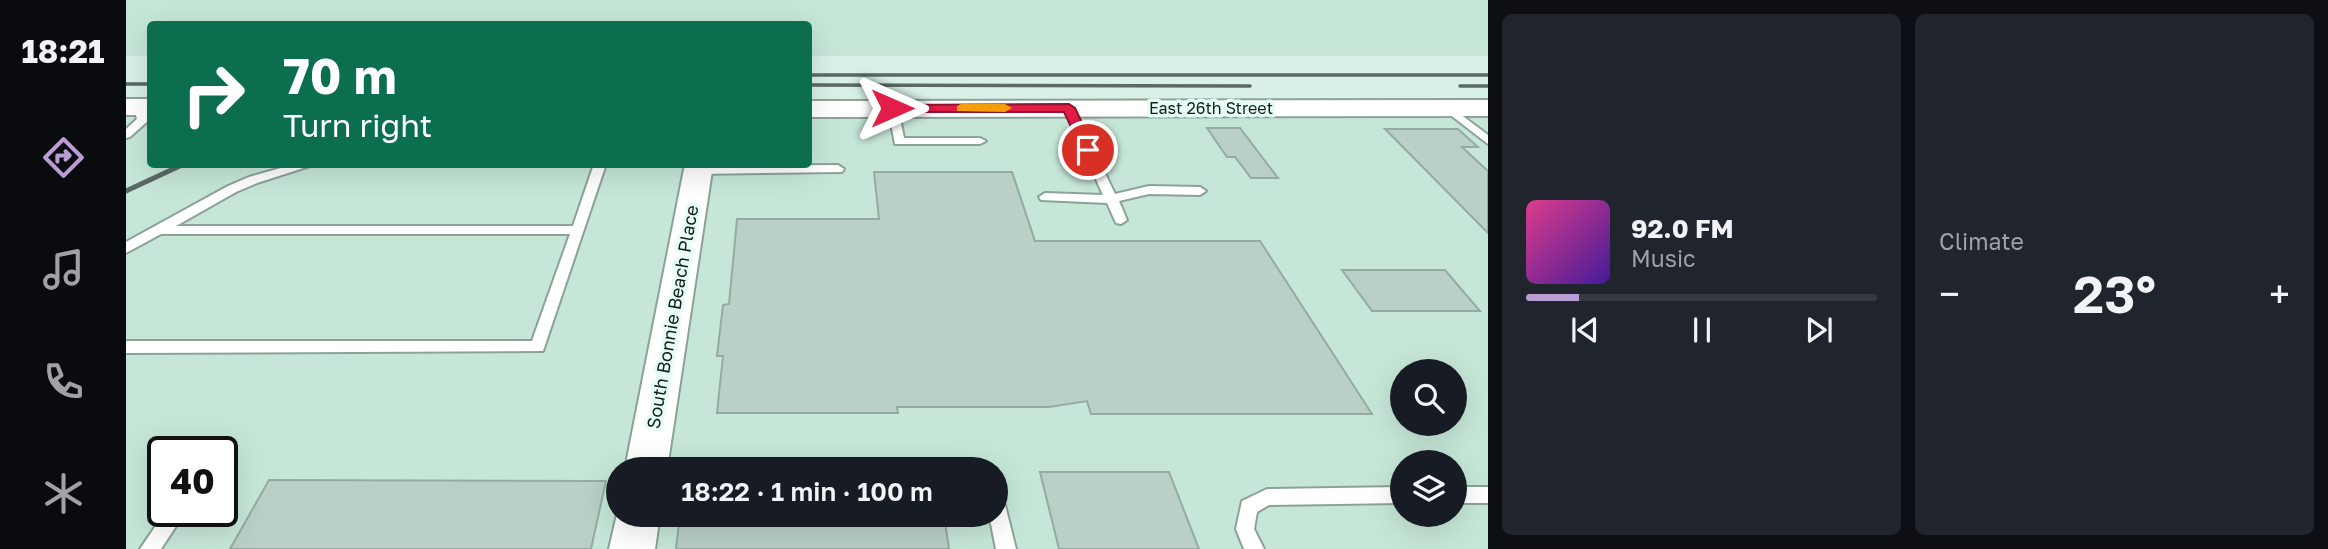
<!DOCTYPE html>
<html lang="en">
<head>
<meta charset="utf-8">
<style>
  body { margin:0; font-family:"Golos Text",sans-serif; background:#20242c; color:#f1f3f6; height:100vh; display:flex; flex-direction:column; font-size:26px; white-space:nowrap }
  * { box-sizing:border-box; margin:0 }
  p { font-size:23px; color:#9ea1a6 }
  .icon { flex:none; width:38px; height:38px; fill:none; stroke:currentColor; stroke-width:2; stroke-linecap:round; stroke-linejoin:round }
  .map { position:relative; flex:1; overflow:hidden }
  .panel { display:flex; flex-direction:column; gap:14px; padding:14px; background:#0d0f14; width:840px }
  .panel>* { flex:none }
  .banner { position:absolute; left:21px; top:21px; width:665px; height:147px; border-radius:7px; box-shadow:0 7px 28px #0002; background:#0b6e4f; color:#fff; overflow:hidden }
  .buttons { position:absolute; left:1264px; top:359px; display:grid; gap:14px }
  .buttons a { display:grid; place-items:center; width:77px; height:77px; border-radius:50%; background:#171b24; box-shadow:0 7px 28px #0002; font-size:35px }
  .speed { position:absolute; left:21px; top:436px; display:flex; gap:14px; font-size:35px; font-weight:700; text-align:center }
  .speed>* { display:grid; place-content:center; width:91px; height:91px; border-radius:50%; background:#171b24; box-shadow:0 7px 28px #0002; line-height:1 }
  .speed .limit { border:4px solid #111; border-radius:10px; background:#fff; color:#111 }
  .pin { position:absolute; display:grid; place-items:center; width:60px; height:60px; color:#fff; margin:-30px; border:4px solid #fff; border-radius:50%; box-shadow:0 2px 7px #0007 }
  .me { position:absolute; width:77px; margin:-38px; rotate:90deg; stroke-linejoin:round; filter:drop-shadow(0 0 5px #0008) }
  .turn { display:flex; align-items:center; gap:24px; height:147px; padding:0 21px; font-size:32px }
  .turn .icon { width:91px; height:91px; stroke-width:2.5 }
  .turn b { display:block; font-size:49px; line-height:60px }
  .big { font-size:52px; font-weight:600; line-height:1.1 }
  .panel .widget { flex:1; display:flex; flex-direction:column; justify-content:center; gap:10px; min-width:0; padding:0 24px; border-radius:10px; background:#20242c }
  .song { display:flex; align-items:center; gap:21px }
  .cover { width:84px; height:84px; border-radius:10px; background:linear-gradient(135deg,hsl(330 70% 55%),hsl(260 70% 35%)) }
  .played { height:7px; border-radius:4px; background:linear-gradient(90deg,#b99dd3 15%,#363941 15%) }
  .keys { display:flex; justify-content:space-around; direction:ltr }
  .heat { display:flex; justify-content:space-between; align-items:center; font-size:38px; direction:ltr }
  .panel .tiles { flex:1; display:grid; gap:14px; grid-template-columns:repeat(2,1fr) }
  .trip { position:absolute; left:480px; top:457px; width:402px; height:70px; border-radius:35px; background:#171b24; box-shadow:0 7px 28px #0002; font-weight:600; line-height:70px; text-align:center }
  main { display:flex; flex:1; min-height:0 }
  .tab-bar { display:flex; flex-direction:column; width:126px; justify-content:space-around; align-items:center; background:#090b0e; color:#9ea1a6 }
  .tab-bar .icon { width:49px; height:49px }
  .tab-bar .selected { color:#b99dd3 }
  .tab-bar b { font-size:32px; color:#f1f3f6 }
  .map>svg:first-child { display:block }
  .built { fill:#c6e7d8; fill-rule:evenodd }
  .building { fill:#b8d0c5; stroke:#95aba1; stroke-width:2 }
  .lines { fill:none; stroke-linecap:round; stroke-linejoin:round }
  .service-casing { stroke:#8ca298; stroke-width:4 }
  .tertiary-casing { stroke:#8ca298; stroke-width:4 }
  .service { fill:#fff; fill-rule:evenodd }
  .tertiary { fill:#fff; fill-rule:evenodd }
  .rail-far1 { stroke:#5b6963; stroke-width:3.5 }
  .rail { stroke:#5b6963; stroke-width:5 }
  .route { fill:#e11d48; stroke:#92132f; stroke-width:2 }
  .slow { fill:#f59e0b }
  .labels { text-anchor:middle; stroke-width:7; stroke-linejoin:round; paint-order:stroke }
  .far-street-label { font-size:16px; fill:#161e1b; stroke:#e5fdf3 }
  .street-label { font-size:18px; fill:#161e1b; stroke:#e5fdf3 }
</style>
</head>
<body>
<main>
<nav class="tab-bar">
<b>18:21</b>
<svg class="icon selected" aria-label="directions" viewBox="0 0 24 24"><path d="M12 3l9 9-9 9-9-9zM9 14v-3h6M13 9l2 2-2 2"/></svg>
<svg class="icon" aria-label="music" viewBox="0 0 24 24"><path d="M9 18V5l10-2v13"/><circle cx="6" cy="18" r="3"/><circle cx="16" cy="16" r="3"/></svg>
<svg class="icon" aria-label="phone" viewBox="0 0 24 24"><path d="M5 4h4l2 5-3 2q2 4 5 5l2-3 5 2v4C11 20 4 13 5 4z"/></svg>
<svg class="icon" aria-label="climate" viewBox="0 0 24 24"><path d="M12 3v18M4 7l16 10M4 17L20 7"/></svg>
</nav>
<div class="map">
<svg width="1362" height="549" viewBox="0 0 1362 549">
  <rect width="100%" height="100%" fill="#d8f0e5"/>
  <g class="built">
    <polygon points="0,0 1362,0 1362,56 683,56 682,24 24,24 24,56 0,56"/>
    <path d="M1362 102V549H0V104H24V164H682L683 103ZM1276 371H1328V424H1276ZM37 452H96V511H37ZM1276 462H1328V514H1276ZM492 469H870V514H492Z"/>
  </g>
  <g class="building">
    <polygon points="1081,128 1114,128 1152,178 1125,178 1109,157 1101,157"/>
    <polygon points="1259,129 1332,129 1352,147 1336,147 1362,171 1362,233"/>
    <polygon points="748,172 886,172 909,241 1134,241 1246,414 965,414 961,401 923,407 771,407 772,413 591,413 597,356 591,356 597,305 603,304 611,219 753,219"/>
    <polygon points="1216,270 1319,270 1354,311 1246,311"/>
    <polygon points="914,472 1043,472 1073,549 933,549"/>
    <polygon points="143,480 480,481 465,549 104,549"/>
    <polygon points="554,514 818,514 823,549 550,549"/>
  </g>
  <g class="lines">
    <g class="service-casing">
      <g id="service">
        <polygon points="13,104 18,107 23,120 4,137 0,138 0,129 11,119 9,112 0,115 0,108"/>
        <polygon points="767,105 772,108 778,138 854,138 860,141 854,144 769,144 762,108"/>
        <polygon points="943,105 948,108 989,194 1023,186 1074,187 1080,191 1074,195 1023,194 993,201 1001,220 995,224 990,223 981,203 915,200 913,197 919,193 977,195 938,108"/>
        <polygon points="1322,105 1362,135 1362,144 1318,110 1318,106"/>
        <polygon points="169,164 190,164 131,183 110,192 50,226 447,226 468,164 480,164 417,351 0,353 0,341 406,341 444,234 35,234 0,253 0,242 102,186 123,177"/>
        <polygon points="712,165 718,169 716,172 572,174 566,170 572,166"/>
        <polygon points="1276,487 1276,503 1143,505 1131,512 1128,529 1138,549 1118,549 1110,529 1116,501 1141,489"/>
        <rect x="1328" y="487" width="34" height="16"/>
        <polygon points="870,497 877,499 879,505 890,549 870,549 863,514 870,514"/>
        <polygon points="40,511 60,511 35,549 14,549"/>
      </g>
    </g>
    <g class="tertiary-casing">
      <g id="tertiary">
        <rect x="0" y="99" width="24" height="16"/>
        <polygon points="1362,100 1362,116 682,117 682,101"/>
        <polygon points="559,164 587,164 541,469 499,469"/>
        <polygon points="492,510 492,514 534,514 529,549 483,549"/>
      </g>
    </g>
    <use href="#service" class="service"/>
    <use href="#tertiary" class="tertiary"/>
    <g class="rail-far1">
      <polyline points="682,75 1362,75"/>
      <polyline points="0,84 24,84"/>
      <polyline points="682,85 1124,86"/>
      <polyline points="1334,86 1362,86"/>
    </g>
    <polyline class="rail" points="0,191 58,164"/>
  </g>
  <polygon class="route" points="943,104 949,108 969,150 967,152 957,152 938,112 766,112 760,108 766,105"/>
  <polygon class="slow" points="835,104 879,104 886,108 879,112 831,111 831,106"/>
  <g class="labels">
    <g class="far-street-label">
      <text x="1085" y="114">East 26th Street</text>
    </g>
    <g class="street-label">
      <text transform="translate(547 317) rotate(-80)" y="6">South Bonnie Beach Place</text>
    </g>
  </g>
</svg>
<div class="buttons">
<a><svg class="icon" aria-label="search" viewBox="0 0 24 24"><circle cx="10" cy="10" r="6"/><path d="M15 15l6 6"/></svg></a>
<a><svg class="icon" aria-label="layers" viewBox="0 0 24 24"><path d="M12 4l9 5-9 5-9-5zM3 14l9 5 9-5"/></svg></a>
</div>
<div class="speed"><div class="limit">40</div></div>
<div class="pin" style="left:962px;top:150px;background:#d93025"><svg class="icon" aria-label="arrive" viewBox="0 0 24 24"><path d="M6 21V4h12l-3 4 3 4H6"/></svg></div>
<svg class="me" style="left:766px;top:108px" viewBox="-20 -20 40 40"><path d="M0-17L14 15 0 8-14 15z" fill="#e11d48" stroke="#fff" stroke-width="4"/></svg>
<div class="trip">18:22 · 1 min · 100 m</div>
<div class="banner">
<div class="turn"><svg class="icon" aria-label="right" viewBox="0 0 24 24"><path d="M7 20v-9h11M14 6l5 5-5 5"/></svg><div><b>70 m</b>Turn right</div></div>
</div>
</div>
<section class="panel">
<div class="tiles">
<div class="widget">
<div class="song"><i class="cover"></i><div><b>92.0 FM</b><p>Music</p></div></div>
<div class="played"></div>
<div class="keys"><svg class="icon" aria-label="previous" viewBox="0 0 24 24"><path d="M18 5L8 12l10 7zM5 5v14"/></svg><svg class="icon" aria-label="pause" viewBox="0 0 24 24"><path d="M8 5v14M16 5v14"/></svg><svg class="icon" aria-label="next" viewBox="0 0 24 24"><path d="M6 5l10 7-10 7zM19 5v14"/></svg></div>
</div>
<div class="widget"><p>Climate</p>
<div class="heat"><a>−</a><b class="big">23°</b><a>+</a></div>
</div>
</div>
</section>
</main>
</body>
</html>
